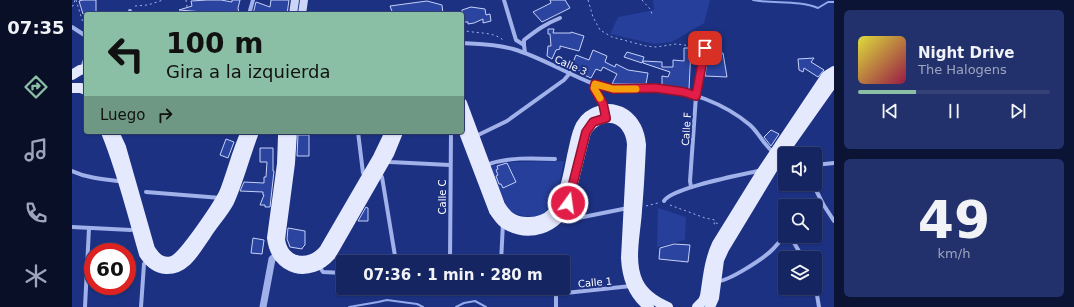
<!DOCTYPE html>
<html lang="es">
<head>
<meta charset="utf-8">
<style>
  body { margin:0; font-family:"DejaVu Sans",sans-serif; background:#22316b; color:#f1f3f6; height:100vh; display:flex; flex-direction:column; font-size:15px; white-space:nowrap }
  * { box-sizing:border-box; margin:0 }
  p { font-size:13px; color:#9da5be }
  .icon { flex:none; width:22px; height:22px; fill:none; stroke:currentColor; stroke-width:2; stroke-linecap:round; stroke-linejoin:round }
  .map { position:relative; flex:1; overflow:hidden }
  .panel { display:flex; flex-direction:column; gap:10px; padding:10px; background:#0c1436; width:240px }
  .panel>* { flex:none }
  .banner { position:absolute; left:12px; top:12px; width:380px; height:122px; border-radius:4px; box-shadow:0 1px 3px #0004,0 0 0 1px #344277; background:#8abfa5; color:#111; overflow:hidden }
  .controls { position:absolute; left:706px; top:147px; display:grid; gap:8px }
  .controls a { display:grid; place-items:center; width:44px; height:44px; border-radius:4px; background:#152562; box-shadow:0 1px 3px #0004,0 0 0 1px #344277; font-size:20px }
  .speed { position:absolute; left:12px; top:243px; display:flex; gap:8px; font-size:20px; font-weight:700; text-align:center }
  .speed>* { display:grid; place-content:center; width:52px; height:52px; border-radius:50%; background:#152562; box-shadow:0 1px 3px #0004,0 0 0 1px #344277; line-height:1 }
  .speed .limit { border:6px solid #d22; background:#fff; color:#111 }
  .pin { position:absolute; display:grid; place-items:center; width:34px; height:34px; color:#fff; margin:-17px; border-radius:8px; box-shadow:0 2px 6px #0006 }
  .me { position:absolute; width:44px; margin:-22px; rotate:14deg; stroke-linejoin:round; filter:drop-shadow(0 0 3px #0008) }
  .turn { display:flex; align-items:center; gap:14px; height:84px; padding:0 16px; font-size:18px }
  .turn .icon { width:52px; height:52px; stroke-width:2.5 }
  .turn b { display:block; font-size:28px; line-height:34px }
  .then { display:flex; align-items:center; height:38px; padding:0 16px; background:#0003; gap:8px; font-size:15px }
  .panel .card { flex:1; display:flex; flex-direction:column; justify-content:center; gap:6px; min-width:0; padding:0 14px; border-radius:6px; background:#22316b }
  .panel .dial { align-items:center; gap:0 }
  .dial b { font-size:52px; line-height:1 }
  .song { display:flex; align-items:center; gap:12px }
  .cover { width:48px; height:48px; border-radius:6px; background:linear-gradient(135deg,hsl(60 70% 55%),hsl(340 70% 35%)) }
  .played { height:4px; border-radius:2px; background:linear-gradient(90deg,#8abfa5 30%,#344277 30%) }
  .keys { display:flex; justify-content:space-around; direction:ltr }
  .trip { position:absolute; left:264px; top:255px; width:234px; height:40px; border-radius:4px; background:#152562; box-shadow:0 1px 3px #0004,0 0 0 1px #344277; font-weight:700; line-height:40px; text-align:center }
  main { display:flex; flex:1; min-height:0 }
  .tabs { display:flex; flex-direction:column; width:72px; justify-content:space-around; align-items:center; background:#080f27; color:#9da5be }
  .tabs .icon { width:28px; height:28px }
  .tabs .active { color:#8abfa5 }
  .tabs b { font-size:18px; color:#f1f3f6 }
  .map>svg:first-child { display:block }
  .green { fill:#253f9b }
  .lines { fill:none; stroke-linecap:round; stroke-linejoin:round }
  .stream { stroke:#94a9ec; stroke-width:2 }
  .building { fill:#2b44a0; stroke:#c5d1f7 }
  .path { stroke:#a1b1ea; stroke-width:1; stroke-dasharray:2 3; stroke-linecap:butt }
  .minor { stroke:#a1b1ea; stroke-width:4 }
  .tertiary { stroke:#a1b1ea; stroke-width:7 }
  .secondary { stroke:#ccd5f8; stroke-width:8 }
  .primary { stroke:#e5e9fe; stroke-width:10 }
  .route-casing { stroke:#92132f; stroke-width:10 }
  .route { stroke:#e11d48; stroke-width:7 }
  .slow { stroke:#f59e0b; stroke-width:7 }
  .labels { text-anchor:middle; stroke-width:4; stroke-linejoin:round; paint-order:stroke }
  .street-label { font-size:10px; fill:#fff; stroke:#1c3182 }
</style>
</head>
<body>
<main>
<nav class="tabs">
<b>07:35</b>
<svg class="icon active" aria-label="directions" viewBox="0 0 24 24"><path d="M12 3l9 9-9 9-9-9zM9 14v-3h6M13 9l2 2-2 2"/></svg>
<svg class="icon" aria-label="music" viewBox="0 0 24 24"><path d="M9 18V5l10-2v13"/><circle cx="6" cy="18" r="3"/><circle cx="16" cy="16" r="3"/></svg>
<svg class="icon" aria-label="phone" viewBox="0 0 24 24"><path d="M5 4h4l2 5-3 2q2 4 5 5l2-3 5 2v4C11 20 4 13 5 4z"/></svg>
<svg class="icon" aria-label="climate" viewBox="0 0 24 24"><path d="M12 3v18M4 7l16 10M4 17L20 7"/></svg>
</nav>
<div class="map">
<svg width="762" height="307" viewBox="0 0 762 307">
  <rect width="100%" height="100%" fill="#1c3182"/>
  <g class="green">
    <polygon points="581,0 638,0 632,23 600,42 582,44 538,34 546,17 582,10"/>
    <path d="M492 161C485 194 481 231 437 211L419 171 420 166 441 162Z"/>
    <polygon points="586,208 614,217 613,240 585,247"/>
  </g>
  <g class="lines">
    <g class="stream">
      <path d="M681 0C702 4 727 0 746 8L756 2H762"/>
      <polyline points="277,307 306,302 315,300 345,304 351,307"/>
      <polyline points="384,307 392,303 403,301 414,307"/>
    </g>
  </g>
  <g class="building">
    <polygon points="11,0 24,0 24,14 11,14 7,1"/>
    <polygon points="135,0 149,0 160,2 160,0 168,0 166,8 167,14 143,14 143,13 107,10 120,6 119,1"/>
    <polygon points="199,0 217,0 215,14 181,14 184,2 198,7"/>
    <polygon points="478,0 493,0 498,8 470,22 461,12 479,3"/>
    <polygon points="355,1 370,5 371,14 321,14 318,6"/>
    <polygon points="399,7 413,9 414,15 418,14 419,21 411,23 411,19 402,23 396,24 396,22 392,22 392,16 390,16 390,10"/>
    <polygon points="476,29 482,29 481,33 499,33 499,32 512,36 507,51 488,46 488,49 484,50 480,59 475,56 476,46 479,46 478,34 476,34"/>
    <polygon points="612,48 619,48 617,89 590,85 590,76 596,77 598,72 571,63 571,61 590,62 590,67 601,67 601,60 612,61"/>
    <polygon points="521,50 535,56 533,62 543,67 544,64 556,70 576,73 574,84 540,84 545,74 531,67 529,71 524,69 519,78 510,74 511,72 501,68 500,65 504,55 517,60"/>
    <polygon points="555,52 572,57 570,63 552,57"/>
    <polygon points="636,53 651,53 655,77 633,76"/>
    <polygon points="742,58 739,62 752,70 746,77 732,68 731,72 727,70 726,59"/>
    <polygon points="699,130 707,134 699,146 692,137"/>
    <polygon points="226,135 237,135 237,156 225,156"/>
    <polygon points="154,139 162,142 156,158 148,155"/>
    <polygon points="188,148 201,148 201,171 202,171 198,207 193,207 193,205 188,205 192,195 191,195 191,192 168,191 172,182 192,183 192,177 194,177 195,162 188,162"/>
    <polygon points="435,163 444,182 431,188 429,184 427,184 424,176 426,175 424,170 426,169 425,166"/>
    <polygon points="294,207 296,208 296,221 286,221"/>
    <polygon points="216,228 233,231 233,245 231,247 230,249 218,247 215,239"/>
    <polygon points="181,238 192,240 190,254 179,253"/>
    <polygon points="602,244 618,245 616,262 587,259 588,248"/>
  </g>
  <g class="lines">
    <g class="path">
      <polyline points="4,0 13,29"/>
      <polyline points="114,0 116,14"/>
      <polyline points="516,0 521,17 528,30 540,37 574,46 584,47 604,44 627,47"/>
      <polyline points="570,0 579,10 580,15"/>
      <polyline points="0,6 1,6 3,0"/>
      <polyline points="63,6 76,5 91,0"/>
      <path d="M390 30C403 34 421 31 431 40"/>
      <polyline points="120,132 130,134 145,132"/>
      <polyline points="598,205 633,218 643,220 642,224 643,225 644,223 648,224"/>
      <polyline points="574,206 586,203"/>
    </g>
    <g class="minor">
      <polyline points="432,0 444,40 452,45 453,53"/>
      <polyline points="57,14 58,11"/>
      <polyline points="177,14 181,0"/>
      <polyline points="0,27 14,36"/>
      <path d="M390 43C407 44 424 44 441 49 469 57 495 74 522 84 542 92 562 87 583 88 616 90 652 103 678 125 687 133 692 145 702 153"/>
      <path d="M452 45V40C465 30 473 24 488 18"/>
      <polyline points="11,69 11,65 14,57"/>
      <polyline points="523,85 522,88 531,104 532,109"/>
      <polyline points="286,132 291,173 295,175"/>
      <polyline points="402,137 435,121 492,80 498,73"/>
      <polyline points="313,161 318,162 378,165"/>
      <path d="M414 165C436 157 460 158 483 159"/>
      <polyline points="743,165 762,163"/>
      <path d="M0 171C15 178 30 179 46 181L50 180"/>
      <polyline points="306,175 310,177 324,262"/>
      <polyline points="741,184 751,204 762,221"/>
      <polyline points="619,187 618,181 624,96 633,48"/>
      <polyline points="74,192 149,198"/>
      <path d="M592 201C599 188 668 175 686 171L689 172"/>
      <polyline points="743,210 751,204"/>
      <polyline points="506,218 556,208"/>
      <polyline points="0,227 59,230 64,228"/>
      <polyline points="718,236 731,258"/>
      <polyline points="378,262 379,132"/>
      <polyline points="429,262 431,223"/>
      <polyline points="247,266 251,272 271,273"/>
      <path d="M645 281C656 282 692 258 700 250 705 245 709 240 713 235"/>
      <polyline points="743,283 747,307"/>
      <polyline points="441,288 484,294 559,286"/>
      <polyline points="13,307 17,228"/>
      <polyline points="69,307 72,264 76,260"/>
      <polyline points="484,307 484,294"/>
    </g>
    <polyline class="tertiary" points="191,307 200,259 205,255"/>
    <g class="secondary">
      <polyline points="221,14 223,0"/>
      <polyline points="230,14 232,0"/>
    </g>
    <g class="primary">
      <polyline points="0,75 8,70 14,69"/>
      <polyline points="0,88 9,88 14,90"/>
      <path d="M390 103 428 205C435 217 443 223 458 222 465 222 475 219 480 213 492 202 497 171 500 156 505 135 505 117 529 110 537 108 546 110 553 114 564 122 568 133 569 145 568 167 567 188 565 210 564 232 556 261 566 282 572 295 584 302 596 307"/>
      <path d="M390 127 422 211C425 215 428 220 432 223 456 239 485 229 496 203L514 132C529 108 558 116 560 144L554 258C555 278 561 295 577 307"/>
      <path d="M34 132C50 171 60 213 72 254 77 262 83 268 94 269 114 270 124 249 134 235 141 224 151 213 157 202 167 180 173 155 182 132"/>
      <path d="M42 132 49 147 78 249C83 257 89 264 100 261 111 258 146 205 152 193 160 173 165 151 174 132"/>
      <path d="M211 132V136L210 164 200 238C204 271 238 279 259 255L317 154 326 132"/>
      <path d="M220 132 218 163 208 239C211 263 237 268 252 250L306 157 318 132"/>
      <path d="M625 307 631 301 633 296C636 278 637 261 645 244L689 173 754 76 762 71"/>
      <polyline points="638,307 642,298 647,260 652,249 704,163 762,81"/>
    </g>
  </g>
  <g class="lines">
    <g class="route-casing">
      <polyline id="route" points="496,203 514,132 521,122 534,118 531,104 522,88 523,84 541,89 583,88 612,92 624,96 633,48"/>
    </g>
    <use href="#route" class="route"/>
    <polyline class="slow" points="528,98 522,88 523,84 541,89 564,89"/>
  </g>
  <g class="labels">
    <g class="street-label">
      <text transform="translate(499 65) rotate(24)" y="4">Calle 3</text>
      <text transform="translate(614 129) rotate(-86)" y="4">Calle F</text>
      <text transform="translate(370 197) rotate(-90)" y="4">Calle C</text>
      <text transform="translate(523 282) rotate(-5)" y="4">Calle 1</text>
    </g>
  </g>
</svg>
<div class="controls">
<a><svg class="icon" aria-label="sound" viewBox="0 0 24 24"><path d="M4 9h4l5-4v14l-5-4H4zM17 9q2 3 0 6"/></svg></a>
<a><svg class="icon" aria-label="search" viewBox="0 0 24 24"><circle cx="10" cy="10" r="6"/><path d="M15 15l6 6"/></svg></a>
<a><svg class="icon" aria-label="layers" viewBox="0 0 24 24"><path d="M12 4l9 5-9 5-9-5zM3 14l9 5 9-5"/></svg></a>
</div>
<div class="speed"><div class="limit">60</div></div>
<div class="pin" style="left:633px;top:48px;background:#d93025"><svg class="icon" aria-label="arrive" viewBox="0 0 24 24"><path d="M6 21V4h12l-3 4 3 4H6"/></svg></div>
<svg class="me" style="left:496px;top:203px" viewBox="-20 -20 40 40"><circle r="17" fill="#e11d48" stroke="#fff" stroke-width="3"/><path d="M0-11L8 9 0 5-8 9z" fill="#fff"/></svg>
<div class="trip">07:36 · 1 min · 280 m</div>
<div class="banner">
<div class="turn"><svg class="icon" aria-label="left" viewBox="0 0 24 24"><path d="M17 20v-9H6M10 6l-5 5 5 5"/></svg><div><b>100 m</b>Gira a la izquierda</div></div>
<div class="then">Luego<svg class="icon" aria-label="right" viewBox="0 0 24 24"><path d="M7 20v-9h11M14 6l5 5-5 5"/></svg></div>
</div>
</div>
<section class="panel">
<div class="card">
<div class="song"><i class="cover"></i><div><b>Night Drive</b><p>The Halogens</p></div></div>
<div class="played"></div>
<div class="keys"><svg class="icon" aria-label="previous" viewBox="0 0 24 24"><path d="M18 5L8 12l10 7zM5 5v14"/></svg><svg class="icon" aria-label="pause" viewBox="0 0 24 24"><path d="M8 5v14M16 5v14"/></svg><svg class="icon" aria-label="next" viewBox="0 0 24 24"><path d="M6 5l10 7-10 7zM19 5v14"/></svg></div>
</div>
<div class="card dial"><b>49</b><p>km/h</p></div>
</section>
</main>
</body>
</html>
